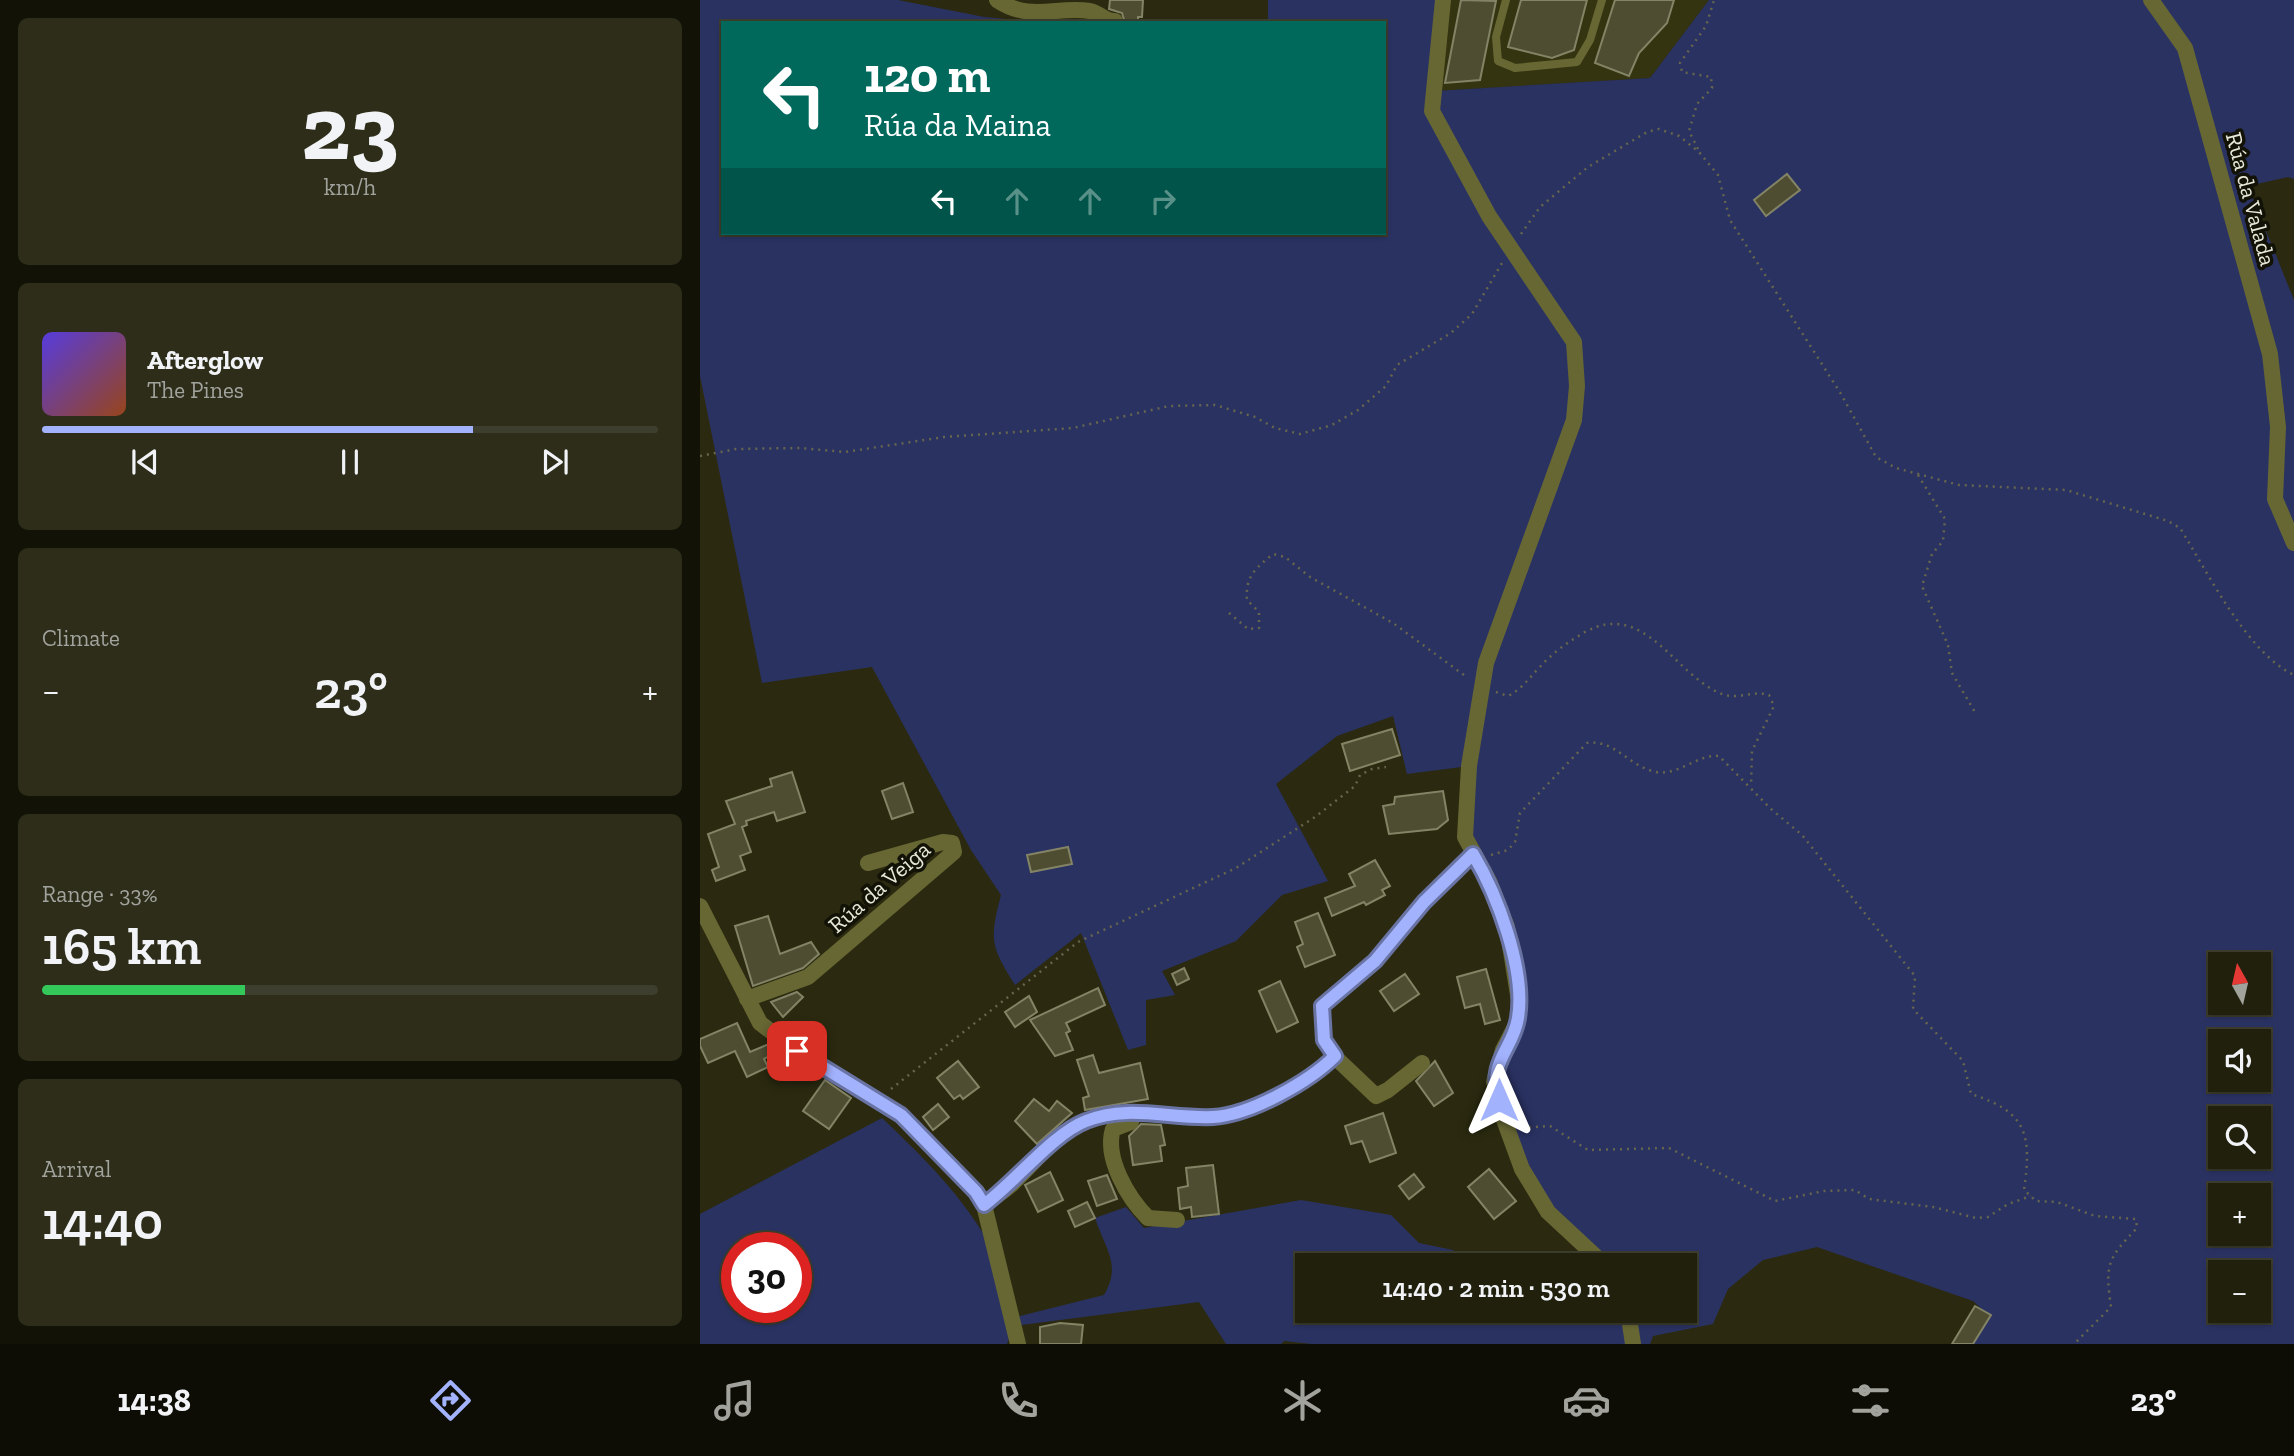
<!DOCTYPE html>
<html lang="en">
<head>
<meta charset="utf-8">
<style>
  body { margin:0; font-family:"Zilla Slab",serif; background:#2d2d1a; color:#f1f3f6; height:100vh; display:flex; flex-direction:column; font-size:26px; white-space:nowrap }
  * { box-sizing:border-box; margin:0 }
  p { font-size:23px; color:#a2a39d }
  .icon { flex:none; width:38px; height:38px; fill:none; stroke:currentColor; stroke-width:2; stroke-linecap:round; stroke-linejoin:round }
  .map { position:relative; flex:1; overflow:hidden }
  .drawer { display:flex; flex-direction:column; gap:18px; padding:18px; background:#121207; width:700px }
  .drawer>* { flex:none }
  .top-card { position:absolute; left:21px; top:21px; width:665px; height:214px; border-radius:0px; box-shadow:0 2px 5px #0004,0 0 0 2px #3d3e2d; background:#00695c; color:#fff; overflow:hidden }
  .needle { width:46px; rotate:352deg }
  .tools { position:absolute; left:1508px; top:952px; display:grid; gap:14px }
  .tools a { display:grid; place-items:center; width:63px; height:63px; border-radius:0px; background:#20200c; box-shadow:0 2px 5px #0004,0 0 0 2px #3d3e2d; font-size:35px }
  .speed { position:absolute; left:21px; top:1232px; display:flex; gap:14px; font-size:35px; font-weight:700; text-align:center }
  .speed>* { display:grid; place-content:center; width:91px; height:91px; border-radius:50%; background:#20200c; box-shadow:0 2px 5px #0004,0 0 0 2px #3d3e2d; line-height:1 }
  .speed .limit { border:10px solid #d22; background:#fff; color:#111 }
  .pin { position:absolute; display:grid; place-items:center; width:60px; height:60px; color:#fff; margin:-30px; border-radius:14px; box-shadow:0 4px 10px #0006 }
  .me { position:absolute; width:77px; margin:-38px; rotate:0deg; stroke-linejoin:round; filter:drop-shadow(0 0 5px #0008) }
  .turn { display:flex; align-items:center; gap:24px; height:147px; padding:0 28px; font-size:32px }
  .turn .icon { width:91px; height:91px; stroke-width:2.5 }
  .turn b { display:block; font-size:49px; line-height:60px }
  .lanes { display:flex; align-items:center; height:66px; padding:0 28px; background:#0003; justify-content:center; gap:35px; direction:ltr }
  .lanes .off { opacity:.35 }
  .big { font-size:52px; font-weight:600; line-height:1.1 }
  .drawer .widget { flex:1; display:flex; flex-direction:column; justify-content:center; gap:10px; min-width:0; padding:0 24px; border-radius:10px; background:#2d2d1a }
  .drawer .dial { align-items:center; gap:0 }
  .dial b { font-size:91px; line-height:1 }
  .song { display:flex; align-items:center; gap:21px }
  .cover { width:84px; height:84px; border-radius:10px; background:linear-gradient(135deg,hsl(250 70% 55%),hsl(20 70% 35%)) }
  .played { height:7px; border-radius:4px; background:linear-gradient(90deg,#a2b2fd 70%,#3d3e2d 70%) }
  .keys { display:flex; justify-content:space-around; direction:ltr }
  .heat { display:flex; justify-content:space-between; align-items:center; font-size:38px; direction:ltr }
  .charge { height:10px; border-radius:5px; background:linear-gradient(90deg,#34c759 33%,#3d3e2d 0) }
  .trip { position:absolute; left:595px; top:1253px; width:402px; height:70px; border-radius:0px; background:#20200c; box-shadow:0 2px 5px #0004,0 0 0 2px #3d3e2d; font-weight:600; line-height:70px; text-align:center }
  .menu { display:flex; height:112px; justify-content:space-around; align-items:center; background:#0d0d05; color:#a2a39d }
  .menu .icon { width:49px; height:49px }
  .menu .selected { color:#a2b2fd }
  .menu b { font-size:32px; color:#f1f3f6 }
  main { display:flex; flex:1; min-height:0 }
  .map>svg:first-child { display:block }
  .built { fill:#353411 }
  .green { fill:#2a3262; fill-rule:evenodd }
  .building { fill:#4e4d32; stroke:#838365; stroke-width:2 }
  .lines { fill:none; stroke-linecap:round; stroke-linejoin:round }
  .path { stroke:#66654e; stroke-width:2.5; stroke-dasharray:2 5; stroke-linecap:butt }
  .lane { stroke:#676734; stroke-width:8 }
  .street { stroke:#676734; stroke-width:16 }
  .route-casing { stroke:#6974a4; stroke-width:18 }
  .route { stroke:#a2b2fd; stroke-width:12 }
  .labels { text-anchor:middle; stroke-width:7; stroke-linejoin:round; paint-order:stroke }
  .street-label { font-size:23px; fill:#e8e9d8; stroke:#121207 }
</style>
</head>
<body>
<main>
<section class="drawer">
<div class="widget dial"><b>23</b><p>km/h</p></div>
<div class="widget">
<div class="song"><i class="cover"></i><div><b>Afterglow</b><p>The Pines</p></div></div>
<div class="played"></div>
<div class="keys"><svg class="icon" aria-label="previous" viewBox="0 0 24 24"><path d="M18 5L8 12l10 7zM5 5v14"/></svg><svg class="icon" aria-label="pause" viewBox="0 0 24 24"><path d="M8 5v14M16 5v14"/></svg><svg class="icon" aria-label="next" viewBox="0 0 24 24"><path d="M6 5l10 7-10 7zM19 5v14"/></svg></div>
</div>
<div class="widget"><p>Climate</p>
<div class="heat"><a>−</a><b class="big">23°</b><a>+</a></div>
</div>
<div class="widget"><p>Range · 33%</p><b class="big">165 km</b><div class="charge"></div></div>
<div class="widget"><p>Arrival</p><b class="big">14:40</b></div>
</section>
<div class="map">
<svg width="1594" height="1344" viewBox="0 0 1594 1344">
  <rect width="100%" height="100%" fill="#2b2a10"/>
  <polygon class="built" points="743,0 1009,0 950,78 734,91"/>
  <path class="green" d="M0 0H198L284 17 350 23H23V233H684V23H564L568 18V0H743L735 91 950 78 1009 0H1594V179L1588 177 1548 186 1594 300V1344H1258L1283 1310 1273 1301 1117 1247 1063 1260 1028 1289 1013 1324 953 1336 950 1344H612L584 1341 581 1344H526L499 1302 314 1326 307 1344H0V1214L182 1118C223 1157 267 1200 293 1251 303 1270 306 1297 312 1318L404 1295C422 1264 405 1249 395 1218L426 1207 444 1228 601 1200 691 1215 719 1243 753 1250 765 1265H607V1311H801L804 1313 812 1311H985V1265H905L848 1212 794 1082 818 1021 807 927 765 837 769 766 707 774 693 716 637 736 576 784 628 881 582 895 536 941 462 971 475 995 446 1000V1045L428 1050 381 933 315 985C291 946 289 941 301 895L271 850 172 667 62 683 0 376ZM1521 964H1559V1003H1521ZM1521 1041H1559V1080H1521ZM1521 1118H1559V1157H1521ZM1521 1195H1559V1234H1521ZM37 1248H96V1307H37ZM1521 1272H1559V1311H1521Z"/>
  <g class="building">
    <polygon points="410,0 443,0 442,17 438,17 438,23 425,23 422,13 409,9"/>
    <polygon points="761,0 796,1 780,80 745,83"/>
    <polygon points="821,0 887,0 874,50 852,58 808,47"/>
    <polygon points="915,0 974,0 967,23 939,53 929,76 895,63"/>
    <polygon points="1087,174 1100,190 1066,216 1054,200"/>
    <polygon points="692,729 700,755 650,771 642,744"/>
    <polygon points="92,772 105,812 77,821 74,812 46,821 47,825 42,827 51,852 40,856 45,870 16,881 12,870 19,867 8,834 35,824 26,801 72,786 70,779"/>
    <polygon points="203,783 213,812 192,819 182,791"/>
    <polygon points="743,791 748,820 737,829 689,834 683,806 694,804 695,797"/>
    <polygon points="368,847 372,864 331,872 327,855"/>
    <polygon points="675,860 690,886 682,890 685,895 666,905 664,902 632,916 625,898 655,886 649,874"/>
    <polygon points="618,913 635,955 605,967 597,947 603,944 595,922"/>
    <polygon points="68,916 80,954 111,942 119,954 103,968 53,986 35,926"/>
    <polygon points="484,968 489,979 477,985 472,974"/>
    <polygon points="786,969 800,1020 785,1024 780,1004 765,1008 757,977"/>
    <polygon points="705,974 719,994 694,1011 680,991"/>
    <polygon points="580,981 598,1022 577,1032 559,991"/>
    <polygon points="398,988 405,1005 366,1023 370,1031 366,1033 373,1050 355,1056 330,1020"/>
    <polygon points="97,992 103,997 83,1017 71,1002"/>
    <polygon points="329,996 337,1012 315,1027 305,1012"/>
    <polygon points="37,1023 50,1052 69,1044 73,1054 64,1059 68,1067 47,1077 35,1051 8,1063 0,1046 0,1039"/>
    <polygon points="393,1055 399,1073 440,1063 448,1099 385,1110 383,1098 389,1096 377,1060"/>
    <polygon points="258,1061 279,1087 263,1099 260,1095 254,1099 237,1078"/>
    <polygon points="735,1061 753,1093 734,1106 716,1081"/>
    <polygon points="125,1080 151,1098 129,1129 103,1111"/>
    <polygon points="334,1099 349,1111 357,1101 372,1113 337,1144 315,1121"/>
    <polygon points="238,1104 249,1117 233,1130 223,1117"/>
    <polygon points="683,1113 696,1153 670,1162 662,1141 651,1144 645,1126"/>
    <polygon points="441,1124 461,1125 465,1145 460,1146 462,1161 433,1165 429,1136"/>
    <polygon points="513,1165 519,1214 492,1217 491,1207 480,1209 478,1188 488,1186 486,1168"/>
    <polygon points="789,1169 816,1201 794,1219 768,1187"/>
    <polygon points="350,1172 363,1200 338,1212 325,1185"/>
    <polygon points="714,1174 724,1187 709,1199 699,1186"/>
    <polygon points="407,1175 417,1199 397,1206 388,1181"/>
    <polygon points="387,1202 395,1218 375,1227 368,1211"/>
    <polygon points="1275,1306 1291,1315 1273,1344 1252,1344"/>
    <polygon points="360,1323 383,1325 381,1344 340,1344 340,1327"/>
  </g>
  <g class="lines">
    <g class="path">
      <polyline points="998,149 989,131 997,104 1012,88 1011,77 982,72 980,63 1006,26 1014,0"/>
      <path d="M821 234 840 207 888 167 947 132 959 129 979 136 999 152 1018 175 1030 220 1141 394 1176 457 1196 468 1259 485 1366 490 1468 521 1480 528C1507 571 1547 653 1594 675"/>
      <polyline points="0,456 36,449 100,448 145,452 244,437 373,428 469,406 515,405 555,417 575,428 600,434 632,425 658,410 686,386 697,365 751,333 772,314 802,263"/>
      <polyline points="1218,475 1245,519 1243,541 1232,554 1222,586 1248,645 1252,673 1276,714"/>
      <path d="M529 613 548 629 559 628V612L547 600C545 576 556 568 573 554L585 557 610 577 693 623 768 678"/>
      <path d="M796 692 808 696C822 689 828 679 839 668 852 653 868 642 885 632 945 599 975 676 1022 694 1038 700 1054 690 1069 695L1074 706 1052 751 1051 786"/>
      <path d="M791 855 808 850 815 842 820 813 887 743C915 739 928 766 956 772 979 776 997 754 1019 756L1071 809 1102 835 1215 976 1213 1009 1263 1061 1271 1094C1327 1112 1332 1134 1324 1190L1336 1201 1357 1202 1395 1216 1436 1219 1437 1228C1407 1259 1405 1265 1411 1307L1374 1344"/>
      <polyline points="191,1089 378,942 536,868 615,817 655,786 660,775 672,769 686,767"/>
      <polyline points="822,1128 850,1126 888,1150 969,1148 1075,1201 1124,1191 1155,1190 1169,1199 1233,1207 1276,1218 1288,1217 1308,1204 1331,1196"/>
    </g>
    <polyline class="lane" points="806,0 796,37 798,61 815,68 877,62 890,40 902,0"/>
    <g class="street">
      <path d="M297 0C330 22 356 6 390 11 401 13 403 21 415 21"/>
      <polyline points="743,0 732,111 789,216 874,342 877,386 874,420 786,663 769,766 765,837 789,881 807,927 819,1001 818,1021 803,1050 794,1082 803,1117 822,1169 848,1212 905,1265"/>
      <polyline points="1451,0 1485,48 1570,354 1578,427 1575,499 1594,543"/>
      <polyline points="0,906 60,1023 90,1046 201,1115 277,1192 284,1205 318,1344"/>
      <polyline points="47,999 108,977 254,852 252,843 243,842 168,863"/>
      <polyline points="635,1057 676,1096 688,1090 722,1063"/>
      <path d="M433 1112 431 1122 413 1129C404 1158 428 1198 448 1218L477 1220"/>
      <path d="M284 1205C294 1197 305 1191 314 1182 336 1161 357 1132 386 1121 428 1104 470 1119 513 1117 551 1115 608 1082 635 1057L624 1040 622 1006 675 961 724 902 773 854"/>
      <polyline points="928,1311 933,1344"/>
    </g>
  </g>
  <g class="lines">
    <g class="route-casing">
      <path id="route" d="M97 1051 201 1115 276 1192 284 1205C315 1182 354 1133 386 1121 428 1104 470 1119 513 1117 550 1115 609 1082 635 1056L624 1040 622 1006 675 961 724 902 773 854C797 894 826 970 818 1018 813 1050 788 1060 799 1100"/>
    </g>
    <use href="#route" class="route"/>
  </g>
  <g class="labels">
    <g class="street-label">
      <text transform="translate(1551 199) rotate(75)" y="8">Rúa da Valada</text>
      <text transform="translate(179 887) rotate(-41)" y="8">Rúa da Veiga</text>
    </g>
  </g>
</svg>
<div class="tools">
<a><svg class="needle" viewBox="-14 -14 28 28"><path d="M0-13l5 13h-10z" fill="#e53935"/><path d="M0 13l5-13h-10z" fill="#a2a39d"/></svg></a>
<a><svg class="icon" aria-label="sound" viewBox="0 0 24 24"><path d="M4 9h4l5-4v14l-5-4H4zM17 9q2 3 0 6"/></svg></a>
<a><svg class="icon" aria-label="search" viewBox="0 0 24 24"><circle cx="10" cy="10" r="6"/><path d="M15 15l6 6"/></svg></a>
<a>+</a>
<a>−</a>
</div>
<div class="speed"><div class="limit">30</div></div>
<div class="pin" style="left:97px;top:1051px;background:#d93025"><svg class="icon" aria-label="arrive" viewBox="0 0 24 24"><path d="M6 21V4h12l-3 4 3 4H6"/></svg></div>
<svg class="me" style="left:799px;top:1100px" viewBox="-20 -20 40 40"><path d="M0-17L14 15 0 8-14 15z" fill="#a2b2fd" stroke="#fff" stroke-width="4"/></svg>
<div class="trip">14:40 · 2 min · 530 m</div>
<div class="top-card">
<div class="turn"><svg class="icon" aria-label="left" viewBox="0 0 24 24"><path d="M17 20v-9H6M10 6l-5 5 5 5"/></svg><div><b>120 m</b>Rúa da Maina</div></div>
<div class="lanes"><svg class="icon" aria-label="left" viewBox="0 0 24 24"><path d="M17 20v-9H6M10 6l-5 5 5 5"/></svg><svg class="icon off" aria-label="ahead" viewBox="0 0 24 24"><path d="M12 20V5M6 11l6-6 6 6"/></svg><svg class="icon off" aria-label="ahead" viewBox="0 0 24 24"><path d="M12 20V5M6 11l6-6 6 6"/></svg><svg class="icon off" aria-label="right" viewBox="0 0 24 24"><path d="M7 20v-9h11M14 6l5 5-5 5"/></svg></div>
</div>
</div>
</main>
<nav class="menu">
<b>14:38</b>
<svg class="icon selected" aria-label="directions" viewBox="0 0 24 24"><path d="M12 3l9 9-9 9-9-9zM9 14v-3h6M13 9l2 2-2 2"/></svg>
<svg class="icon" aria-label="music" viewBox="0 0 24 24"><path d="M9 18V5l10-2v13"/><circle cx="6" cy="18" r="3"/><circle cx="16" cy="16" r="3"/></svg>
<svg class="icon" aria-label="phone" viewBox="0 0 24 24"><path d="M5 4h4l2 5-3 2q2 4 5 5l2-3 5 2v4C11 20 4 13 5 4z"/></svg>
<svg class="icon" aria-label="climate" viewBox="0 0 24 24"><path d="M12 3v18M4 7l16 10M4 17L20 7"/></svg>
<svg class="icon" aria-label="car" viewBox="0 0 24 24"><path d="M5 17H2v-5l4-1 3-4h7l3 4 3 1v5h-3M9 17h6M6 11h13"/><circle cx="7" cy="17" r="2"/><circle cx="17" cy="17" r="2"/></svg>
<svg class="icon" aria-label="filters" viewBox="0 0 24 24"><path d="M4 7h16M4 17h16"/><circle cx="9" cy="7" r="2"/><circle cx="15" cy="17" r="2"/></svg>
<b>23°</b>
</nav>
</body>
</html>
